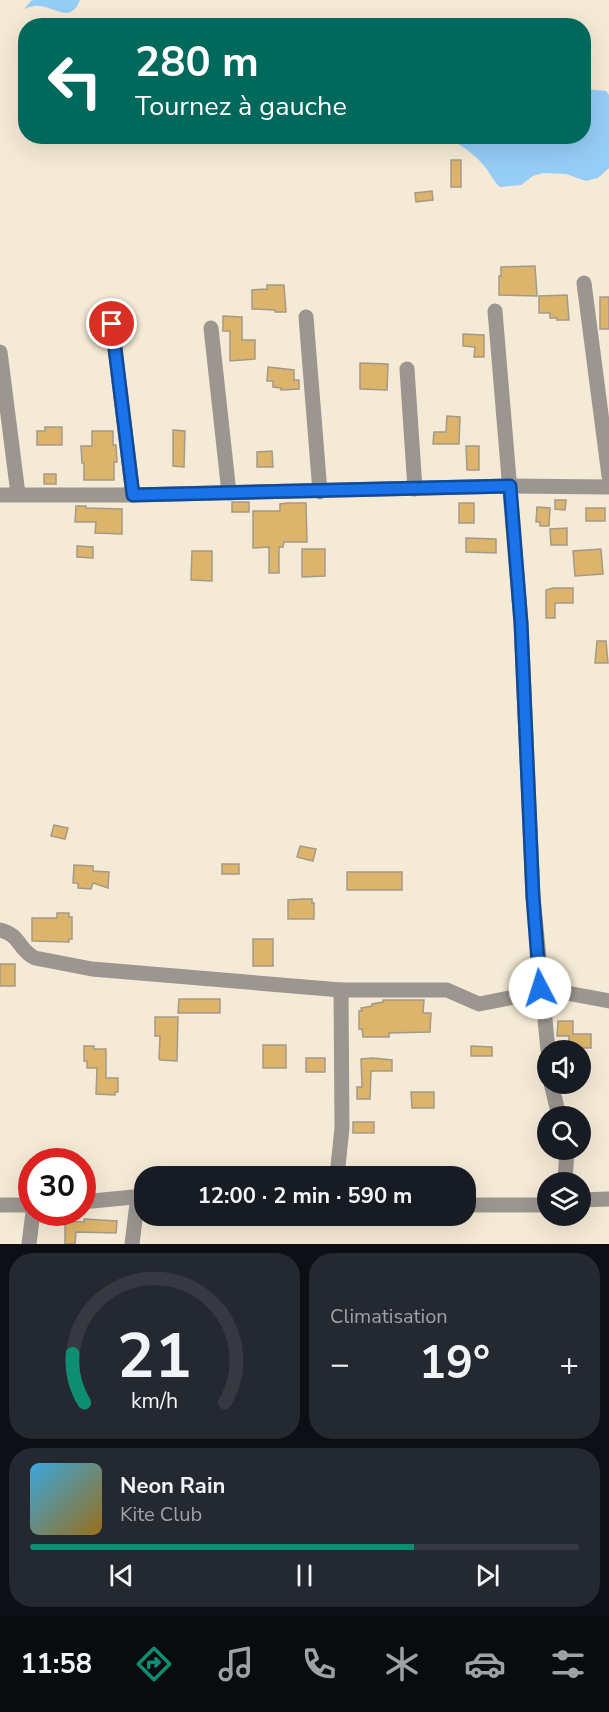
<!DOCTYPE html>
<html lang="fr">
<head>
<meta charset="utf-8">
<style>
  body { margin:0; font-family:"Nunito Sans",sans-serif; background:#242831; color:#f1f3f6; height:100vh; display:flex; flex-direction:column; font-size:22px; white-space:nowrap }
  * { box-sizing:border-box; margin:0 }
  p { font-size:20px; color:#9ea1a6 }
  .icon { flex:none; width:33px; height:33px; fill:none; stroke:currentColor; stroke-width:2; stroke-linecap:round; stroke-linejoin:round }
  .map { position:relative; height:1244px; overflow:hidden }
  .details { display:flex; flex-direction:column; gap:9px; padding:9px; background:#0d0f14; flex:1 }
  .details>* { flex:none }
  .hud { position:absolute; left:18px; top:18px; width:573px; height:126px; border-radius:24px; box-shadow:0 6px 24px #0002; background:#00695c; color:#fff; overflow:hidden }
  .fabs { position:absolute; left:537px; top:1040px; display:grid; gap:12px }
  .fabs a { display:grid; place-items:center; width:54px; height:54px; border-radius:50%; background:#171b24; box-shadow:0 6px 24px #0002; font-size:30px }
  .speed { position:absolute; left:18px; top:1148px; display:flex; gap:12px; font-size:30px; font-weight:700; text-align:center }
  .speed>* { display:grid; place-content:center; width:78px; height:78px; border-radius:50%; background:#171b24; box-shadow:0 6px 24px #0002; line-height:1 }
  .speed .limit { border:9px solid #d22; background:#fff; color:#111 }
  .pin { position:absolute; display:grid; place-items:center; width:51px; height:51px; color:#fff; margin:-26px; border:3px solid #fff; border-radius:50%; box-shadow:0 2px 6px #0007 }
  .me { position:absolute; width:66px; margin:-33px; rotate:355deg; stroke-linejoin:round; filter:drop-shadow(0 0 4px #0008) }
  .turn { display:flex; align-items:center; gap:21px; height:126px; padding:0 18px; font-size:27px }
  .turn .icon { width:78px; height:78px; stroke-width:2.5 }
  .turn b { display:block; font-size:42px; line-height:51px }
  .big { font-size:45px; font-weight:700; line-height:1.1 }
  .details .widget { flex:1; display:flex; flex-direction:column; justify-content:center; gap:9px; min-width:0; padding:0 21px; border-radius:24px; background:#242831 }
  .details .dial { align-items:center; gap:0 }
  .dial svg { height:156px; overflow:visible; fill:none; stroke:#363941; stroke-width:7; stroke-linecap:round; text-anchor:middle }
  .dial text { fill:#f1f3f6; stroke:none }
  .song { display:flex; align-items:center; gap:18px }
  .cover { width:72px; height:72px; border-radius:9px; background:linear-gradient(135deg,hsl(200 70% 55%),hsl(40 70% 35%)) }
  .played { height:6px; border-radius:3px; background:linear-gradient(90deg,#0d8d72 70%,#363941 70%) }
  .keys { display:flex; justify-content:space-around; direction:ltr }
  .heat { display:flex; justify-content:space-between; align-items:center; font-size:33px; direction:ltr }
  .details .tiles { flex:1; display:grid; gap:9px; grid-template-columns:1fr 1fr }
  .widget:last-child { grid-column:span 2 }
  .trip { position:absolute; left:134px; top:1166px; width:342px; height:60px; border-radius:24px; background:#171b24; box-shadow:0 6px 24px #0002; font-weight:700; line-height:60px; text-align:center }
  .dock { display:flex; height:96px; justify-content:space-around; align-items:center; background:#090b0e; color:#9ea1a6 }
  .dock .icon { width:42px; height:42px }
  .dock .current { color:#0d8d72 }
  .dock b { font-size:27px; color:#f1f3f6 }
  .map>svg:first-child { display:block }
  .water { fill:#96cdf7 }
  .building { fill:#dcb46b; stroke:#a49a88; stroke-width:1.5 }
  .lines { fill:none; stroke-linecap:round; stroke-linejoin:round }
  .minor { stroke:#9b968f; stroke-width:15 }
  .route-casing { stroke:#114b97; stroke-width:15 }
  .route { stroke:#1a73e8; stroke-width:10 }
</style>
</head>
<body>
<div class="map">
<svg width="609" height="1244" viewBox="0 0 609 1244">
  <rect width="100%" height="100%" fill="#f5ead6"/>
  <g class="water">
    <path d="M32 0H80C70 26 53 4 34 6 30 7 27 8 24 9Z"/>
    <path d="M584 89 606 91 609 95V168L598 178 586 181 566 174 543 173 533 176 521 185 500 187C493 181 491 174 485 167 475 154 460 144 446 137L584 136Z"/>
  </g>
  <g class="building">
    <rect x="451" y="160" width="10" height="27"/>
    <polygon points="432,191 433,200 416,202 415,193"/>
    <polygon points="535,266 537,296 499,295 499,276 501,276 501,267"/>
    <polygon points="267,285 284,285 286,312 275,312 275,310 252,309 252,290 267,289"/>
    <polygon points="567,295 569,320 557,320 557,318 550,318 550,313 539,313 539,296"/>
    <rect x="600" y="297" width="9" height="32"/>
    <polygon points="223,316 242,317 242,340 255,340 255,359 230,361 230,331 223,331"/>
    <polygon points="463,334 484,335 484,357 474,357 475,347 463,346"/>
    <polygon points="360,363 388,364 387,390 360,389"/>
    <polygon points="268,367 294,370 294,380 299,380 299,389 281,390 281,388 273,387 273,381 267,381"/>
    <polygon points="447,416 460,417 459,444 433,444 434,432 446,432"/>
    <polygon points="45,427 62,427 62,445 37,445 37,431 45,431"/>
    <polygon points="173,430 185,431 184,467 173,466"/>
    <polygon points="92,431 113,431 113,445 116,445 117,462 114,462 114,480 84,480 84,463 82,463 81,446 92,446"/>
    <polygon points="466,446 479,446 479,470 467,470"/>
    <polygon points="272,451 273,467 257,467 257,452"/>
    <rect x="44" y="474" width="12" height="10"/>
    <polygon points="555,500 566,500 565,510 555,509"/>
    <rect x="232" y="502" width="17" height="10"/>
    <polygon points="288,503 306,503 307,542 284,542 283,547 279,547 279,573 269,573 269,547 253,548 253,511 280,511 280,504"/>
    <rect x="459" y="503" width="15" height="20"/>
    <polygon points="76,506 86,506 86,508 122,509 122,534 95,533 96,522 75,522"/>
    <polygon points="537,507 550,508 549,526 540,526 540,522 536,522"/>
    <rect x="586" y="508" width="19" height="13"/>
    <polygon points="567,528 567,545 551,545 550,529"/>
    <polygon points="466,538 496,539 496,553 466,552"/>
    <polygon points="77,546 93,547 93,558 77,557"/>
    <polygon points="302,549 325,549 325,576 302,577"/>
    <polygon points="601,549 603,574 575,576 573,551"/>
    <polygon points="192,551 212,551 212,581 191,580"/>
    <polygon points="553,588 573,588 573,603 555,603 555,618 546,618 546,590"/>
    <polygon points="597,641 606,641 608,663 595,663"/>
    <polygon points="54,825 68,828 65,839 51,836"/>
    <polygon points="300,846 316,849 313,861 297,857"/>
    <rect x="222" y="864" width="17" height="10"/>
    <polygon points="74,865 93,866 93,871 109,872 108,888 93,883 91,889 78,888 78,883 73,883"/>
    <rect x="347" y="872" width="55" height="18"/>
    <polygon points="302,899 312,899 312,903 314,903 314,919 288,919 288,900"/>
    <polygon points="57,913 69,913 69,917 72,917 72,939 69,939 69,942 32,941 32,918 57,918"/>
    <rect x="253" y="939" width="20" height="27"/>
    <rect x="0" y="964" width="15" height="22"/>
    <polygon points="179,999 220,999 220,1013 178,1013"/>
    <polygon points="383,1000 424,1000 423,1013 431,1013 430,1032 389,1033 389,1037 363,1037 362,1029 359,1029 359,1011 362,1011 361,1008 372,1006 372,1004 383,1002"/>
    <polygon points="155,1017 178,1017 177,1061 160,1060 159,1058 160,1036 155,1036"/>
    <polygon points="558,1021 573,1021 573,1034 591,1034 591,1048 569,1048 569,1036 557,1036"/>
    <rect x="263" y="1045" width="23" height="23"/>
    <polygon points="84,1046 94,1046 94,1049 106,1049 106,1078 118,1078 118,1092 115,1092 115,1095 96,1094 97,1068 87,1068 87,1061 84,1061"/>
    <polygon points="471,1046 492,1047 492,1056 471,1056"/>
    <rect x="306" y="1058" width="19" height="14"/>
    <polygon points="373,1058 392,1060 392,1071 371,1071 370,1099 357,1099 357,1087 362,1087 361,1059"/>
    <polygon points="411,1092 434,1092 434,1108 412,1108"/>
    <rect x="353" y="1122" width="21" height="11"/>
    <polygon points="84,1219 117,1221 116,1233 76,1232 75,1244 65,1244 65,1221 84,1222"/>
  </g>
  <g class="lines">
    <g class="minor">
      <polyline points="584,283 609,476"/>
      <polyline points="495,311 521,623 533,897 548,1050"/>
      <polyline points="306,317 320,492"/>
      <polyline points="112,324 133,495"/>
      <polyline points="211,328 229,493"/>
      <polyline points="0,352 18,494"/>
      <polyline points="407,369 415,489"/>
      <polyline points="0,495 133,495 510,486 609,487"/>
      <path d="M0 930C21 935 18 950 35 958L92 969 341 990H447L479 1004 514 997 540 988 609 1001"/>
      <polyline points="551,1083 559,1116"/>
      <polyline points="337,1176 342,1128 341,990"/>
      <polyline points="565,1182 567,1149"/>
      <polyline points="580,1200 609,1199"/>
      <polyline points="82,1202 144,1196"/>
      <polyline points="0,1205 32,1205"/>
      <polyline points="465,1205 548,1205"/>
      <polyline points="29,1244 33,1212"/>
      <polyline points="132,1244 138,1196"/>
    </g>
  </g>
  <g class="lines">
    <g class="route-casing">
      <polyline id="route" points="112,324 133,495 510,486 521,623 533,897 540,988"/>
    </g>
    <use href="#route" class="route"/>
  </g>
</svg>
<div class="fabs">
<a><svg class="icon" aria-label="sound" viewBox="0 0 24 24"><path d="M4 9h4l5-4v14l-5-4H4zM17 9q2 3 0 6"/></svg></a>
<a><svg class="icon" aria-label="search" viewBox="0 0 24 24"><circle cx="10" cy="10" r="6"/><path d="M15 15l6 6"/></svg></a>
<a><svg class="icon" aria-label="layers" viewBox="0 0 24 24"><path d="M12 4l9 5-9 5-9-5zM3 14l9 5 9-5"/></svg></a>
</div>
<div class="speed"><div class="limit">30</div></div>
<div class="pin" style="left:112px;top:324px;background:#d93025"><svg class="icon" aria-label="arrive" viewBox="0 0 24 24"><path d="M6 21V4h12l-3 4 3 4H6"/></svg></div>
<svg class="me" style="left:540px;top:988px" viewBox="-20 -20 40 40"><circle r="19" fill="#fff"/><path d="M0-13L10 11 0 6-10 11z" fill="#1a73e8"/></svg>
<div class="trip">12:00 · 2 min · 590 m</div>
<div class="hud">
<div class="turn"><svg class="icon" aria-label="left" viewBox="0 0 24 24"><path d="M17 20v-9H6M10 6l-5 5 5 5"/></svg><div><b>280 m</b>Tournez à gauche</div></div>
</div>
</div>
<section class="details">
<div class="tiles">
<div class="widget dial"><svg viewBox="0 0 100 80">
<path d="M14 69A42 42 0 1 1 86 69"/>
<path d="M14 69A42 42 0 0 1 8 44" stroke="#0d8d72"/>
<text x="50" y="56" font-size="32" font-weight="700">21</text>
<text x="50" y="72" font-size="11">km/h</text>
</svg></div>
<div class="widget"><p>Climatisation</p>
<div class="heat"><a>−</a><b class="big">19°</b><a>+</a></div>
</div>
<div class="widget">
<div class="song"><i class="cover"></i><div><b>Neon Rain</b><p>Kite Club</p></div></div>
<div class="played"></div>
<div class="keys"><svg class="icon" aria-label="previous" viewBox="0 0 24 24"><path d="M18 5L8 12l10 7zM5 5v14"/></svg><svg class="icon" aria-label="pause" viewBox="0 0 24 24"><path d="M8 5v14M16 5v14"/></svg><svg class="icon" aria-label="next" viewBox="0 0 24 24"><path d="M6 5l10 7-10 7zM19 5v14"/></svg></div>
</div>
</div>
</section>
<nav class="dock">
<b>11:58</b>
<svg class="icon current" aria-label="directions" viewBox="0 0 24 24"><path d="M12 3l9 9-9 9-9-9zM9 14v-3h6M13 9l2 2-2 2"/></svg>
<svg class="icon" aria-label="music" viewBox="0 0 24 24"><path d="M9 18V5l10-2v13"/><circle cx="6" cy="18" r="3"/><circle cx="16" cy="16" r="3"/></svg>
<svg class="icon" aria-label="phone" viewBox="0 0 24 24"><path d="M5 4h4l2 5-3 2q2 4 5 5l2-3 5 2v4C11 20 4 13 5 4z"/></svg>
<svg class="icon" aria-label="climate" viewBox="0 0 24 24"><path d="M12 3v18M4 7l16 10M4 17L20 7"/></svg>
<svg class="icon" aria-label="car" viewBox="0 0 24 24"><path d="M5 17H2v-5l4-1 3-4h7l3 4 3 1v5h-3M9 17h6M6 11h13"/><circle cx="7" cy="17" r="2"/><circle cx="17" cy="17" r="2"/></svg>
<svg class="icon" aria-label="filters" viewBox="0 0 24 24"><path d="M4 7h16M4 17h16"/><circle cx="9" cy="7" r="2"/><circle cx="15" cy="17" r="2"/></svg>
</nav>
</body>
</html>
